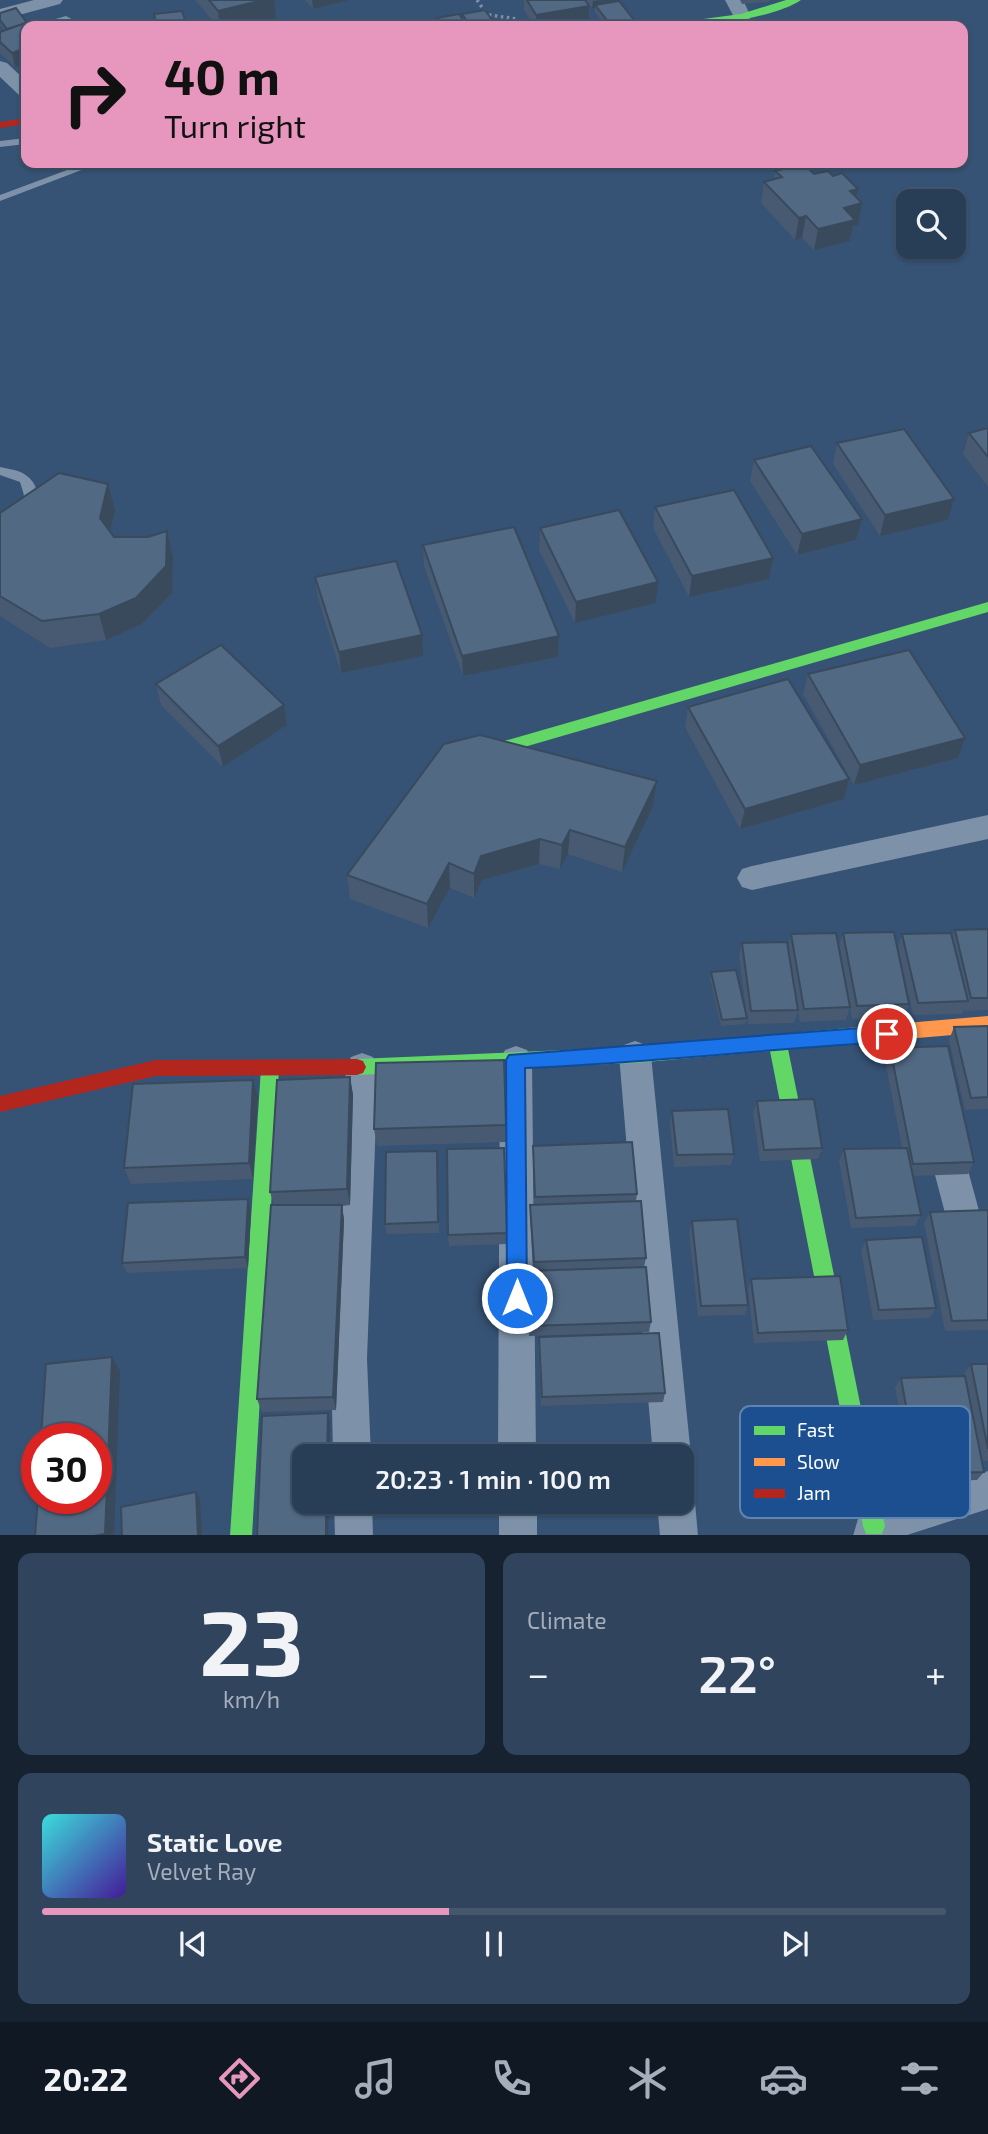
<!DOCTYPE html>
<html lang="en">
<head>
<meta charset="utf-8">
<style>
  body { margin:0; font-family:"Exo 2",sans-serif; background:#30455d; color:#f1f3f6; height:100vh; display:flex; flex-direction:column; font-size:26px; white-space:nowrap }
  * { box-sizing:border-box; margin:0 }
  p { font-size:23px; color:#a5aeba }
  .icon { flex:none; width:38px; height:38px; fill:none; stroke:currentColor; stroke-width:2; stroke-linecap:round; stroke-linejoin:round }
  .map { position:relative; height:1535px; overflow:hidden }
  .side { display:flex; flex-direction:column; gap:18px; padding:18px; background:#162230; flex:1 }
  .side>* { flex:none }
  .hud { position:absolute; left:21px; top:21px; width:947px; height:147px; border-radius:14px; box-shadow:0 2px 5px #0004,0 0 0 2px #44576d; background:#e797bd; color:#111; overflow:hidden }
  .buttons { position:absolute; left:896px; top:189px; display:grid; gap:14px }
  .buttons a { display:grid; place-items:center; width:70px; height:70px; border-radius:14px; background:#283e57; box-shadow:0 2px 5px #0004,0 0 0 2px #44576d; font-size:35px }
  .speed { position:absolute; left:21px; top:1423px; display:flex; gap:14px; font-size:35px; font-weight:700; text-align:center }
  .speed>* { display:grid; place-content:center; width:91px; height:91px; border-radius:50%; background:#283e57; box-shadow:0 2px 5px #0004,0 0 0 2px #44576d; line-height:1 }
  .speed .limit { border:10px solid #d22; background:#fff; color:#111 }
  .pin { position:absolute; display:grid; place-items:center; width:60px; height:60px; color:#fff; margin:-30px; border:4px solid #fff; border-radius:50%; box-shadow:0 2px 7px #0007 }
  .me { position:absolute; width:77px; margin:-38px; rotate:0deg; stroke-linejoin:round; filter:drop-shadow(0 0 5px #0008) }
  .turn { display:flex; align-items:center; gap:24px; height:147px; padding:0 28px; font-size:32px }
  .turn .icon { width:91px; height:91px; stroke-width:2.5 }
  .turn b { display:block; font-size:49px; line-height:60px }
  .big { font-size:52px; font-weight:600; line-height:1.1 }
  .side .tile { flex:1; display:flex; flex-direction:column; justify-content:center; gap:10px; min-width:0; padding:0 24px; border-radius:14px; background:#30455d }
  .side .dial { align-items:center; gap:0 }
  .dial b { font-size:91px; line-height:1 }
  .song { display:flex; align-items:center; gap:21px }
  .cover { width:84px; height:84px; border-radius:10px; background:linear-gradient(135deg,hsl(180 70% 55%),hsl(260 70% 35%)) }
  .played { height:7px; border-radius:4px; background:linear-gradient(90deg,#e797bd 45%,#44576d 45%) }
  .keys { display:flex; justify-content:space-around; direction:ltr }
  .heat { display:flex; justify-content:space-between; align-items:center; font-size:38px; direction:ltr }
  .side .tiles { flex:1; display:grid; gap:18px; grid-template-columns:1fr 1fr }
  .tile:last-child { grid-column:span 2 }
  .trip { position:absolute; left:292px; top:1444px; width:402px; height:70px; border-radius:14px; background:#283e57; box-shadow:0 2px 5px #0004,0 0 0 2px #44576d; font-weight:600; line-height:70px; text-align:center }
  .dock { display:flex; height:112px; justify-content:space-around; align-items:center; background:#101923; color:#a5aeba }
  .dock .icon { width:49px; height:49px }
  .dock .on { color:#e797bd }
  .dock b { font-size:32px; color:#f1f3f6 }
  .map>svg:first-child { display:block }
  .lines { fill:none; stroke-linecap:round; stroke-linejoin:round }
  .path { stroke:#7d92a8; stroke-width:3.5; stroke-dasharray:2.5 3.5; stroke-linecap:butt }
  .lane { fill:#7d92a8; fill-rule:evenodd }
  .street { fill:#7d92a8; fill-rule:evenodd }
  .fast { fill:#63d668; fill-rule:evenodd }
  .slow { fill:#ff974d; fill-rule:evenodd }
  .jam { fill:#b3261e; fill-rule:evenodd }
  .wall { fill:#475a72 }
  .shaded-wall { fill:#394a5c }
  .building { fill:#526984; stroke:#394a5c; stroke-width:2 }
  .route { fill:#1a73e8; stroke:#114b97; stroke-width:2 }
  .key { fill:#1b4f8f; stroke:#5f84b1; stroke-width:2 }
  .key-label { font-size:19px; fill:#fff }
</style>
</head>
<body>
<div class="map">
<svg width="988" height="1536" viewBox="0 0 988 1536">
  <rect width="100%" height="100%" fill="#365274"/>
  <g class="lines">
    <g class="path">
      <polyline points="477,0 486,13"/>
      <polyline points="483,14 517,19 524,26"/>
      <polyline points="420,26 440,22"/>
    </g>
    <g class="lane">
      <polygon points="26,138 26,144 0,147 0,141"/>
      <polygon points="86,163 100,163 0,201 0,195"/>
      <path d="M0 467C9 469 20 470 27 476 53 497 20 523 0 529V520L17 509 24 495 20 482 0 475Z"/>
    </g>
    <g class="street">
      <polygon points="34,0 63,0 60,4 0,20 0,9"/>
      <polygon points="725,0 743,0 751,17 748,21 736,21"/>
      <polygon points="66,16 75,21 72,25 42,26 45,22"/>
      <polygon points="0,61 7,63 26,81 26,97 19,95 0,77"/>
      <polygon points="988,815 988,839 752,890 742,887 737,878 742,869 752,866"/>
      <polygon points="635,1041 646,1045 651,1055 691,1456 682,1470 682,1456 653,1456 619,1055 624,1045"/>
      <polygon points="516,1046 527,1050 532,1060 536,1456 498,1456 500,1060 505,1050"/>
      <polygon points="362,1053 373,1057 378,1067 367,1359 371,1456 333,1456 331,1359 346,1067 351,1057"/>
      <polygon points="942,1122 954,1126 959,1137 988,1244 988,1326 976,1320 970,1308 925,1137 930,1126"/>
      <polygon points="988,1471 988,1509 904,1536 853,1536 860,1512"/>
      <polygon points="682,1486 689,1489 695,1502 698,1536 660,1536 657,1502 682,1502"/>
      <polygon points="334,1502 372,1502 373,1536 335,1536"/>
      <rect x="499" y="1502" width="38" height="34"/>
    </g>
    <g class="fast">
      <path d="M786 0H801C775 18 701 28 668 26L673 23 741 14Z"/>
      <polygon points="988,602 988,612 466,764 460,762 458,758 460,754 466,752"/>
      <polygon points="847,1028 853,1030 856,1036 853,1042 847,1044 788,1049 885,1526 882,1534 866,1534 863,1526 770,1051 635,1063 357,1075 351,1073 348,1067 351,1061 357,1059 635,1047"/>
      <polygon points="270,1060 276,1062 279,1068 252,1536 230,1536 261,1068 264,1062"/>
    </g>
    <polygon class="slow" points="988,1016 988,1032 847,1044 841,1042 838,1036 841,1030 847,1028"/>
    <g class="jam">
      <polygon points="26,118 26,124 0,128 0,122"/>
      <polygon points="357,1059 363,1061 366,1067 363,1073 357,1075 156,1076 0,1112 0,1096 156,1060"/>
    </g>
  </g>
  <g class="wall">
    <polygon points="195,0 274,0 276,18 241,26 217,26"/>
    <polygon points="305,0 349,0 313,9"/>
    <polygon points="524,0 585,0 589,20 552,26 534,26 524,10"/>
    <polygon points="586,0 617,0 634,26 605,26 595,12 595,8 592,8"/>
    <polygon points="740,0 770,0 769,2 742,4"/>
    <polygon points="16,8 15,67 0,53 0,29 1,31 4,30 0,25 0,13"/>
    <polygon points="462,14 495,26 437,25 437,18 462,18"/>
    <polygon points="775,171 833,176 858,189 856,197 858,225 853,226 850,241 814,250 802,238 795,240 761,203 764,182 774,179"/>
    <polygon points="988,428 988,487 963,454 969,433"/>
    <polygon points="837,443 954,499 948,520 880,536 833,464"/>
    <polygon points="754,460 862,519 856,540 797,555 750,481"/>
    <polygon points="655,507 773,558 769,579 689,597 653,528"/>
    <polygon points="115,511 110,532 114,537 148,537 167,531 173,557 172,593 142,624 106,640 50,648 0,616 0,513"/>
    <polygon points="540,528 658,582 656,603 575,623 539,550"/>
    <polygon points="423,545 559,636 558,657 463,676 424,566"/>
    <polygon points="315,577 423,656 341,673 318,598"/>
    <polygon points="808,674 965,738 958,758 854,785 803,694"/>
    <polygon points="156,684 284,705 287,725 223,767 161,705"/>
    <polygon points="688,707 849,779 844,799 740,829 685,727"/>
    <polygon points="657,781 653,806 622,872 568,854 560,869 539,864 482,880 474,898 450,888 428,928 350,899 347,875"/>
    <polygon points="988,929 988,1010 965,1011 965,1008 962,1014 913,1015 898,947 902,934 952,937 955,930"/>
    <polygon points="843,933 909,1004 904,1017 852,1019 850,1007 846,1020 800,1022 798,1011 794,1023 748,1024 739,956 742,943 788,947 791,934 839,945"/>
    <polygon points="711,972 747,1018 745,1024 721,1026 710,979"/>
    <polygon points="988,1026 988,1109 965,1110 949,1040 954,1027"/>
    <polygon points="890,1048 974,1162 968,1174 913,1176 921,1215 915,1226 851,1228 839,1161 844,1149 902,1148 885,1060"/>
    <polygon points="350,1077 353,1095 350,1205 342,1206 344,1220 336,1410 262,1412 257,1399 274,1205 270,1192"/>
    <polygon points="253,1080 258,1097 253,1179 131,1184 124,1168"/>
    <polygon points="757,1101 822,1148 818,1159 760,1161 753,1113"/>
    <polygon points="672,1111 734,1154 731,1165 674,1167 670,1123"/>
    <polygon points="506,1125 506,1142 377,1146 374,1129"/>
    <polygon points="533,1146 637,1194 636,1201 646,1258 644,1267 651,1322 649,1332 529,1336 527,1281 527,1271 533,1271 530,1216 530,1205 534,1204"/>
    <polygon points="438,1163 439,1233 387,1234 385,1224"/>
    <polygon points="251,1210 248,1268 127,1273 122,1263"/>
    <polygon points="988,1210 988,1330 945,1331 924,1223 930,1212"/>
    <polygon points="692,1221 748,1305 745,1315 698,1316 689,1232"/>
    <polygon points="507,1233 507,1244 449,1246 448,1235"/>
    <polygon points="866,1240 936,1308 930,1318 873,1320 861,1250"/>
    <polygon points="751,1279 848,1330 843,1340 754,1343 748,1289"/>
    <polygon points="539,1337 665,1393 663,1402 541,1406 538,1347"/>
    <polygon points="971,1364 988,1364 988,1461 982,1461 984,1472 977,1480 912,1482 895,1387 901,1378 965,1376 964,1374"/>
    <polygon points="814,1446 879,1495 873,1503 818,1505 810,1455"/>
  </g>
  <g class="shaded-wall">
    <polygon points="263,0 274,0 276,18 241,26 220,26 218,11"/>
    <polygon points="312,0 349,0 313,9"/>
    <polygon points="600,0 617,0 617,4 595,5 595,8 592,8 593,1"/>
    <polygon points="589,6 589,20 552,26 536,26 536,15"/>
    <polygon points="634,20 634,26 610,26 610,24"/>
    <polygon points="26,48 26,64 15,67 12,53"/>
    <polygon points="858,189 854,206 862,203 858,225 853,226 850,241 814,250 818,229 844,208 850,191"/>
    <polygon points="806,216 802,238 795,240 799,218"/>
    <polygon points="108,484 115,511 107,544 100,518"/>
    <polygon points="954,499 948,520 880,536 885,515"/>
    <polygon points="862,519 856,540 797,555 802,534"/>
    <polygon points="167,531 173,557 172,593 142,624 106,640 99,614"/>
    <polygon points="773,558 769,579 689,597 692,576"/>
    <polygon points="658,582 656,603 575,623 576,602"/>
    <polygon points="422,635 423,656 341,673 339,652"/>
    <polygon points="559,636 558,657 463,676 462,656"/>
    <polygon points="284,705 287,725 223,767 218,746"/>
    <polygon points="965,738 958,758 854,785 860,765"/>
    <polygon points="849,779 844,799 740,829 745,809"/>
    <polygon points="657,781 653,806 622,872 625,847"/>
    <polygon points="570,830 568,854 560,869 562,845"/>
    <polygon points="540,839 539,864 482,880 474,898 474,874 481,856"/>
    <polygon points="449,863 450,888 428,928 427,904"/>
    <polygon points="350,1077 353,1095 350,1205 347,1189"/>
    <polygon points="253,1080 258,1097 253,1179 249,1163"/>
    <polygon points="248,1199 251,1210 248,1268 245,1257"/>
    <polygon points="342,1205 344,1220 336,1410 333,1397"/>
    <polygon points="112,1357 120,1371 114,1536 106,1536 105,1534"/>
    <polygon points="328,1413 330,1422 330,1456 327,1456"/>
    <polygon points="196,1492 200,1500 202,1536 198,1536"/>
    <polygon points="326,1502 329,1502 328,1536 326,1536"/>
  </g>
  <g class="building">
    <polygon points="209,0 263,0 218,11"/>
    <polygon points="527,0 585,0 589,6 536,15"/>
    <polygon points="619,1 634,20 610,24 595,5"/>
    <polygon points="16,8 27,23 7,29 0,20 0,13"/>
    <polygon points="485,10 495,24 482,26 470,26 462,14"/>
    <polygon points="182,11 187,26 157,26 154,14"/>
    <polygon points="459,14 467,26 443,26 437,18"/>
    <polygon points="31,21 37,26 26,26 26,48 12,53 0,42 0,32"/>
    <polygon points="152,22 153,26 116,26"/>
    <polygon points="804,164 814,174 828,171 833,176 842,173 858,189 850,191 862,203 844,208 855,220 818,229 806,216 799,218 764,182 782,177 775,171"/>
    <polygon points="988,428 988,457 969,433"/>
    <polygon points="904,429 954,499 885,515 837,443"/>
    <polygon points="811,446 862,519 802,534 754,460"/>
    <polygon points="59,473 108,484 100,518 114,537 148,537 167,531 166,566 136,598 99,614 42,621 0,596 0,513"/>
    <polygon points="734,490 773,558 692,576 655,507"/>
    <polygon points="619,510 658,582 576,602 540,528"/>
    <polygon points="514,527 559,636 462,656 423,545"/>
    <polygon points="396,561 422,635 339,652 315,577"/>
    <polygon points="221,645 284,705 218,746 156,684"/>
    <polygon points="909,650 965,738 860,765 808,674"/>
    <polygon points="788,679 849,779 745,809 688,707"/>
    <polygon points="480,735 657,781 625,847 570,830 562,845 540,839 481,856 474,874 449,863 427,904 347,875 444,744"/>
    <polygon points="988,929 988,998 971,998 955,930"/>
    <polygon points="894,932 909,1004 857,1006 843,933"/>
    <polygon points="836,933 850,1007 804,1009 791,934"/>
    <polygon points="951,933 968,1001 918,1003 902,934"/>
    <polygon points="787,942 798,1010 751,1011 742,943"/>
    <polygon points="736,970 747,1018 722,1020 711,972"/>
    <polygon points="988,1026 988,1097 971,1098 954,1027"/>
    <polygon points="948,1046 974,1162 913,1164 890,1048"/>
    <polygon points="504,1060 506,1125 374,1129 376,1063"/>
    <polygon points="350,1077 347,1189 270,1192 277,1080"/>
    <polygon points="253,1080 249,1163 124,1168 133,1084"/>
    <polygon points="814,1099 822,1148 764,1150 757,1101"/>
    <polygon points="728,1109 734,1154 677,1155 672,1111"/>
    <polygon points="632,1142 637,1194 535,1197 533,1146"/>
    <polygon points="504,1148 507,1233 448,1235 447,1149"/>
    <polygon points="907,1148 921,1215 856,1218 844,1149"/>
    <polygon points="437,1151 438,1222 385,1224 386,1152"/>
    <polygon points="248,1199 245,1257 122,1263 128,1203"/>
    <polygon points="641,1201 646,1258 534,1262 530,1205"/>
    <polygon points="271,1205 342,1205 333,1397 257,1399"/>
    <polygon points="988,1210 988,1320 952,1321 930,1212"/>
    <polygon points="737,1219 748,1305 701,1306 692,1221"/>
    <polygon points="922,1237 936,1308 879,1310 866,1240"/>
    <polygon points="646,1267 651,1322 529,1326 527,1271"/>
    <polygon points="840,1276 848,1330 758,1333 751,1279"/>
    <polygon points="659,1333 665,1393 542,1397 539,1337"/>
    <polygon points="112,1357 105,1534 94,1536 35,1536 38,1498 96,1498 96,1438 41,1438 46,1364"/>
    <polygon points="971,1364 988,1364 988,1449"/>
    <polygon points="965,1376 984,1472 918,1474 901,1378"/>
    <polygon points="328,1413 327,1456 304,1456 304,1502 326,1502 326,1536 257,1536 262,1416"/>
    <polygon points="196,1492 198,1536 122,1536 121,1507"/>
  </g>
  <path class="route" d="M887 1026 893 1029 896 1034 893 1040 887 1042C766 1049 646 1063 525 1068L527 1298 524 1305 517 1308 510 1305 507 1298 506 1060 509 1055Z"/>
  <rect x="740" y="1406" width="230" height="112" rx="10" class="key"/>
  <rect x="754" y="1426" width="31" height="9" fill="#63d668"/>
  <rect x="754" y="1458" width="31" height="8" fill="#ff974d"/>
  <rect x="754" y="1489" width="31" height="9" fill="#b3261e"/>
  <g class="key-label">
    <text x="797" y="1437">Fast</text>
    <text x="797" y="1469">Slow</text>
    <text x="797" y="1500">Jam</text>
  </g>
</svg>
<div class="buttons">
<a><svg class="icon" aria-label="search" viewBox="0 0 24 24"><circle cx="10" cy="10" r="6"/><path d="M15 15l6 6"/></svg></a>
</div>
<div class="speed"><div class="limit">30</div></div>
<div class="pin" style="left:887px;top:1034px;background:#d93025"><svg class="icon" aria-label="arrive" viewBox="0 0 24 24"><path d="M6 21V4h12l-3 4 3 4H6"/></svg></div>
<svg class="me" style="left:517px;top:1298px" viewBox="-20 -20 40 40"><circle r="17" fill="#1a73e8" stroke="#fff" stroke-width="3"/><path d="M0-11L8 9 0 5-8 9z" fill="#fff"/></svg>
<div class="trip">20:23 · 1 min · 100 m</div>
<div class="hud">
<div class="turn"><svg class="icon" aria-label="right" viewBox="0 0 24 24"><path d="M7 20v-9h11M14 6l5 5-5 5"/></svg><div><b>40 m</b>Turn right</div></div>
</div>
</div>
<section class="side">
<div class="tiles">
<div class="tile dial"><b>23</b><p>km/h</p></div>
<div class="tile"><p>Climate</p>
<div class="heat"><a>−</a><b class="big">22°</b><a>+</a></div>
</div>
<div class="tile">
<div class="song"><i class="cover"></i><div><b>Static Love</b><p>Velvet Ray</p></div></div>
<div class="played"></div>
<div class="keys"><svg class="icon" aria-label="previous" viewBox="0 0 24 24"><path d="M18 5L8 12l10 7zM5 5v14"/></svg><svg class="icon" aria-label="pause" viewBox="0 0 24 24"><path d="M8 5v14M16 5v14"/></svg><svg class="icon" aria-label="next" viewBox="0 0 24 24"><path d="M6 5l10 7-10 7zM19 5v14"/></svg></div>
</div>
</div>
</section>
<nav class="dock">
<b>20:22</b>
<svg class="icon on" aria-label="directions" viewBox="0 0 24 24"><path d="M12 3l9 9-9 9-9-9zM9 14v-3h6M13 9l2 2-2 2"/></svg>
<svg class="icon" aria-label="music" viewBox="0 0 24 24"><path d="M9 18V5l10-2v13"/><circle cx="6" cy="18" r="3"/><circle cx="16" cy="16" r="3"/></svg>
<svg class="icon" aria-label="phone" viewBox="0 0 24 24"><path d="M5 4h4l2 5-3 2q2 4 5 5l2-3 5 2v4C11 20 4 13 5 4z"/></svg>
<svg class="icon" aria-label="climate" viewBox="0 0 24 24"><path d="M12 3v18M4 7l16 10M4 17L20 7"/></svg>
<svg class="icon" aria-label="car" viewBox="0 0 24 24"><path d="M5 17H2v-5l4-1 3-4h7l3 4 3 1v5h-3M9 17h6M6 11h13"/><circle cx="7" cy="17" r="2"/><circle cx="17" cy="17" r="2"/></svg>
<svg class="icon" aria-label="filters" viewBox="0 0 24 24"><path d="M4 7h16M4 17h16"/><circle cx="9" cy="7" r="2"/><circle cx="15" cy="17" r="2"/></svg>
</nav>
</body>
</html>
